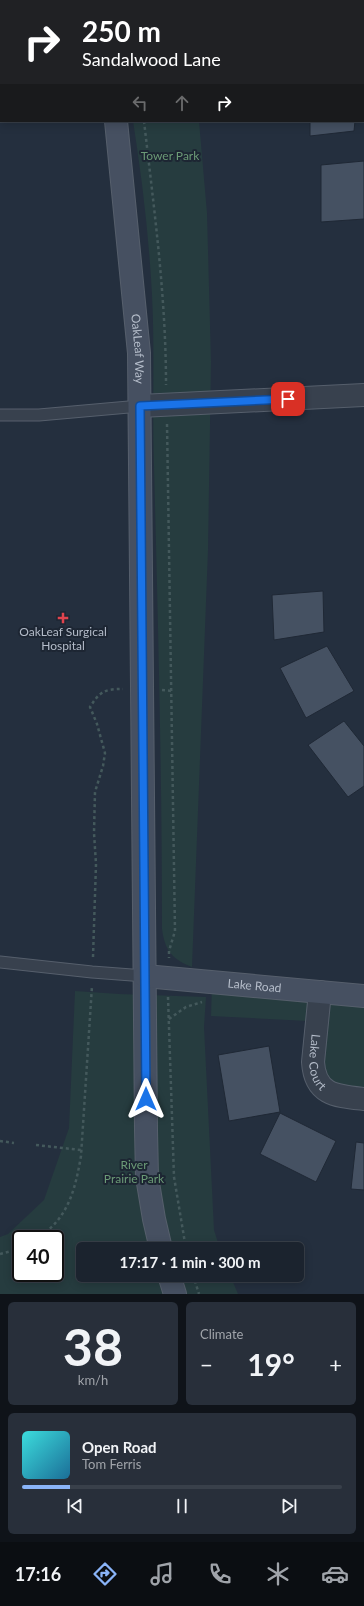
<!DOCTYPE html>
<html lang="en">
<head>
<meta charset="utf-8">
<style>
  body { margin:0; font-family:Lato,sans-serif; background:#282f3a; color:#f1f3f6; height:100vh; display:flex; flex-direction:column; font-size:15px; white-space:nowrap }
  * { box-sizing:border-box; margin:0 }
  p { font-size:13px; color:#a0a4aa }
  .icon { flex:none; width:22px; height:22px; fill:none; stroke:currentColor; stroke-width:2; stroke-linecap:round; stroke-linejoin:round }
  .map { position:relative; height:1294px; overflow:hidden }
  .drawer { display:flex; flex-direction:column; gap:8px; padding:8px; background:#0f1319; flex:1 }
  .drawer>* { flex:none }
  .hud { position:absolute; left:0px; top:0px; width:364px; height:122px; box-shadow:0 2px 10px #0003,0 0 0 1px #39404a; background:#202124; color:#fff; overflow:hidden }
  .speed { position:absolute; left:12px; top:1230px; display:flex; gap:8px; font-size:20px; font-weight:700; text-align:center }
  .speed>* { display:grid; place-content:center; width:52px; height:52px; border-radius:50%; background:#1b232e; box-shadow:0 2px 10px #0003,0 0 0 1px #39404a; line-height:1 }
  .speed .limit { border:2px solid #111; border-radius:6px; background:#fff; color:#111 }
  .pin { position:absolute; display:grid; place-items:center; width:34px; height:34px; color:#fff; margin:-17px; border-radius:8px; box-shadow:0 2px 6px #0006 }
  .me { position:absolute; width:44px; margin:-22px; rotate:0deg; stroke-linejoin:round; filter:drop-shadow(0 0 3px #0008) }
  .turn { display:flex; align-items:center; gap:14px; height:84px; padding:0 16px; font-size:18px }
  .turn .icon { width:52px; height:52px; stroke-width:2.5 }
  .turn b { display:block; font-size:28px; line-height:34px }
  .lanes { display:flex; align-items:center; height:38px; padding:0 16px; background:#0003; justify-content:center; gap:20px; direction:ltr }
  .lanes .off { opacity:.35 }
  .big { font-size:30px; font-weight:700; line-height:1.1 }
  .drawer .tile { flex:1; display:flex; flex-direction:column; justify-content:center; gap:6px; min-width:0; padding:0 14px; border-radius:6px; background:#282f3a }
  .drawer .dial { align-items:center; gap:0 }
  .dial b { font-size:52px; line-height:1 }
  .song { display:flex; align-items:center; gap:12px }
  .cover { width:48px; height:48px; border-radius:6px; background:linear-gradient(135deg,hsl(180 70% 55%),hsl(200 70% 35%)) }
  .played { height:4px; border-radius:2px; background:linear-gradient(90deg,#8ab4f8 15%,#39404a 15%) }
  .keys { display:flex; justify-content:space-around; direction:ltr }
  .heat { display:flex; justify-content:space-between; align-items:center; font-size:22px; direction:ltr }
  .drawer .tiles { flex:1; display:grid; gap:8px; grid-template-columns:1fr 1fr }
  .tile:last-child { grid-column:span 2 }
  .trip { position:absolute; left:76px; top:1242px; width:228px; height:40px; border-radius:6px; background:#1b232e; box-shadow:0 2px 10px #0003,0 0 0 1px #39404a; font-weight:700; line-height:40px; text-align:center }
  .tabs { display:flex; height:64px; justify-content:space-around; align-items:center; background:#0b0e12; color:#a0a4aa }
  .tabs .icon { width:28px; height:28px }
  .tabs .active { color:#8ab4f8 }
  .tabs b { font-size:18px; color:#f1f3f6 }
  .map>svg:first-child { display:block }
  .green { fill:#263c3f; fill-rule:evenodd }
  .building { fill:#455162; stroke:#1f2835 }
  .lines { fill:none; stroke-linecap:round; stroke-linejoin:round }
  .lane-casing { stroke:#565f6c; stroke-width:13 }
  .street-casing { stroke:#565f6c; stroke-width:24 }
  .secondary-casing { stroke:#565f6c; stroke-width:24 }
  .path { stroke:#44595c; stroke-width:2.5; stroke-dasharray:3 3; stroke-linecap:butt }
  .lane { stroke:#38414e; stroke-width:11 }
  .street { stroke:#38414e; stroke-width:22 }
  .secondary { stroke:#465061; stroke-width:22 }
  .route-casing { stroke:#114b97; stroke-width:10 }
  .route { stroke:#1a73e8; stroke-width:7 }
  .health-dot { fill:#e0444e; stroke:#1d2633; stroke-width:1.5 }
  .labels { text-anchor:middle; stroke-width:4; stroke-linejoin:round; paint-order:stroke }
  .park-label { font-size:12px; fill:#6b9a76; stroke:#1d2633 }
  .street-label { font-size:12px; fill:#b4bcc9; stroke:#1d2633 }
  .poi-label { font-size:12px; fill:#b4bcc9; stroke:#1d2633 }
</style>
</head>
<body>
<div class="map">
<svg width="364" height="1294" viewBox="0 0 364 1294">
  <rect width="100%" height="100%" fill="#242f3e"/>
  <g class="green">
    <path d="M133 121H199L207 213 211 362 208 550 192 967C172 959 165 951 162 929 162 774 158 620 154 466 152 409 155 352 152 295 149 237 142 178 133 121Z"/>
    <path d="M212 982 364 994V1090C357 1089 349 1090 342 1088 314 1081 325 1043 327 1022L211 1016Z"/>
    <path d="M75 991 119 994 206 997 204 1027 214 1230 220 1249H83V1275H230L238 1294H0V1237L8 1234 44 1200 69 1128ZM21 1239H55V1273H21Z"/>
  </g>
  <g class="building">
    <rect x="309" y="0" width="54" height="1"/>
    <polygon points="363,68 364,68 363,109"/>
    <polygon points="310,121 355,121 354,131 310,136"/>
    <polygon points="364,161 364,219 321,222 321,165"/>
    <polygon points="323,591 324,632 274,640 272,595"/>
    <polygon points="327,646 354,691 306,718 280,668"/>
    <polygon points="344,721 364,746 364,786 348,797 308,745"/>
    <polygon points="269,1046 280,1112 229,1121 218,1055"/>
    <polygon points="280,1113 336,1141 316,1182 260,1154"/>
    <polygon points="356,1142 364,1143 364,1190 351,1189"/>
  </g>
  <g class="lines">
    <g class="lane-casing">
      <g id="lane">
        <polyline points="1,415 39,415 140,406"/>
        <polyline points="0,962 92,972 145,976"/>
      </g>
    </g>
    <g class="street-casing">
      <g id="street">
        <polyline points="140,406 364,395"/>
        <path id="s1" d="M320 992 313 1062C315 1095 336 1096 364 1099"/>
      </g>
    </g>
    <g class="secondary-casing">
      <g id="secondary">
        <polyline points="89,0 89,1"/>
        <path id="s2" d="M116 121 139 353 146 1130 147 1177 154 1219 161 1249"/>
        <path id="s3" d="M145 976 364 996"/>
        <polyline points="169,1275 175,1294"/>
      </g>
    </g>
    <g class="path">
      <polyline points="122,0 122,1"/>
      <path d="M144 121C154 209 166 296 166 385"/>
      <polyline points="167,424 175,931 169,951 169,958"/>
      <polyline points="162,690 172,691"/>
      <path d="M93 957 96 864 94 833 95 792 103 766 105 753 97 724 90 707C100 691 105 689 123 689"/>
      <polyline points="168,997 174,1177 186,1249"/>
      <polyline points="169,1019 186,1007 202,1002"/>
      <polyline points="0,1141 14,1143"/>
      <polyline points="36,1145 81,1150"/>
      <path d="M35 1239C68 1221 75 1190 81 1156L92 986"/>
      <polyline points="0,1254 15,1250 21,1247"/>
      <polyline points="193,1275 199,1294"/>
    </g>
    <use href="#lane" class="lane"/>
    <use href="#street" class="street"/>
    <use href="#secondary" class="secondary"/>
  </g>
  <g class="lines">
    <g class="route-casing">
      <polyline id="route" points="146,1099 140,406 288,399"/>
    </g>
    <use href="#route" class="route"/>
  </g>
  <path class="health-dot" d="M61 612h4v4h4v4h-4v4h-4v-4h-4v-4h4z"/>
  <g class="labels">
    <g class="park-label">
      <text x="170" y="160">Tower Park</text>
      <text x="134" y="1169">River<tspan x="134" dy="14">Prairie Park</tspan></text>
    </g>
    <g class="street-label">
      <text dy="4" stroke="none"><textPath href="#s2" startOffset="229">OakLeaf Way</textPath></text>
      <text dy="4" stroke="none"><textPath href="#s3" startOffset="110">Lake Road</textPath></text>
      <text dy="4" stroke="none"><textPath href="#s1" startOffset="71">Lake Court</textPath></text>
    </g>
    <g class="poi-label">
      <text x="63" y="636">OakLeaf Surgical<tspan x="63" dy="14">Hospital</tspan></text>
    </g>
  </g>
</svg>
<div class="speed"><div class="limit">40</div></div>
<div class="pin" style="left:288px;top:399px;background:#d93025"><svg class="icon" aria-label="arrive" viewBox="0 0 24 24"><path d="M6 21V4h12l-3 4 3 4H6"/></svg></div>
<svg class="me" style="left:146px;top:1099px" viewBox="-20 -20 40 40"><path d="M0-17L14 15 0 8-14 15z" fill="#1a73e8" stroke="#fff" stroke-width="4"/></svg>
<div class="trip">17:17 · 1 min · 300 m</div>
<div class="hud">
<div class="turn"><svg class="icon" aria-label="right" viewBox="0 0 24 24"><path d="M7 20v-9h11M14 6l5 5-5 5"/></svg><div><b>250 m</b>Sandalwood Lane</div></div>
<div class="lanes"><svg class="icon off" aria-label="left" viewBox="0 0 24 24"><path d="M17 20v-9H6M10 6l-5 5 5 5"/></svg><svg class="icon off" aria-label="ahead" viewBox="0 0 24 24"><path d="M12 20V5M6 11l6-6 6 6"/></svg><svg class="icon" aria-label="right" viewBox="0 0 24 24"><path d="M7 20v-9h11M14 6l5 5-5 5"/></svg></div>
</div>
</div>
<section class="drawer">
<div class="tiles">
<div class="tile dial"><b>38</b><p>km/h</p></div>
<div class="tile"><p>Climate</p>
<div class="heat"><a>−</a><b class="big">19°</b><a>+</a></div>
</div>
<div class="tile">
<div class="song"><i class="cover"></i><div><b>Open Road</b><p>Tom Ferris</p></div></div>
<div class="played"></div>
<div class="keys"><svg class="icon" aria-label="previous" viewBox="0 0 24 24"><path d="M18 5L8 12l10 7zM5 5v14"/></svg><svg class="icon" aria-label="pause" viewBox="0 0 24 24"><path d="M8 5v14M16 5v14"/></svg><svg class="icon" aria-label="next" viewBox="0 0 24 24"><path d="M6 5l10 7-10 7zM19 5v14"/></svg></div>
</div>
</div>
</section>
<nav class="tabs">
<b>17:16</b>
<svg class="icon active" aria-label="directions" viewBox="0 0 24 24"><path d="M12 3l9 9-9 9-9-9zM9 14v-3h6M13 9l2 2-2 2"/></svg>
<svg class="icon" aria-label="music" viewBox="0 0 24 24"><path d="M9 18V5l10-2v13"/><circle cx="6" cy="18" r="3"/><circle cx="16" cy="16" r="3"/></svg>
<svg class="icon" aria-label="phone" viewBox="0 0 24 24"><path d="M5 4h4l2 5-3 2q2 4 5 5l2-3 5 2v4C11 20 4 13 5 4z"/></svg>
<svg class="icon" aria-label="climate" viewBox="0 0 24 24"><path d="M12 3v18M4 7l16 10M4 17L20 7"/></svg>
<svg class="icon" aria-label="car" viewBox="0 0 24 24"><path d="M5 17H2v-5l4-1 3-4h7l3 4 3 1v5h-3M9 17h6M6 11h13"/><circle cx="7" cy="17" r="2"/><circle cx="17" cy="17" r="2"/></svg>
</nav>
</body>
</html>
